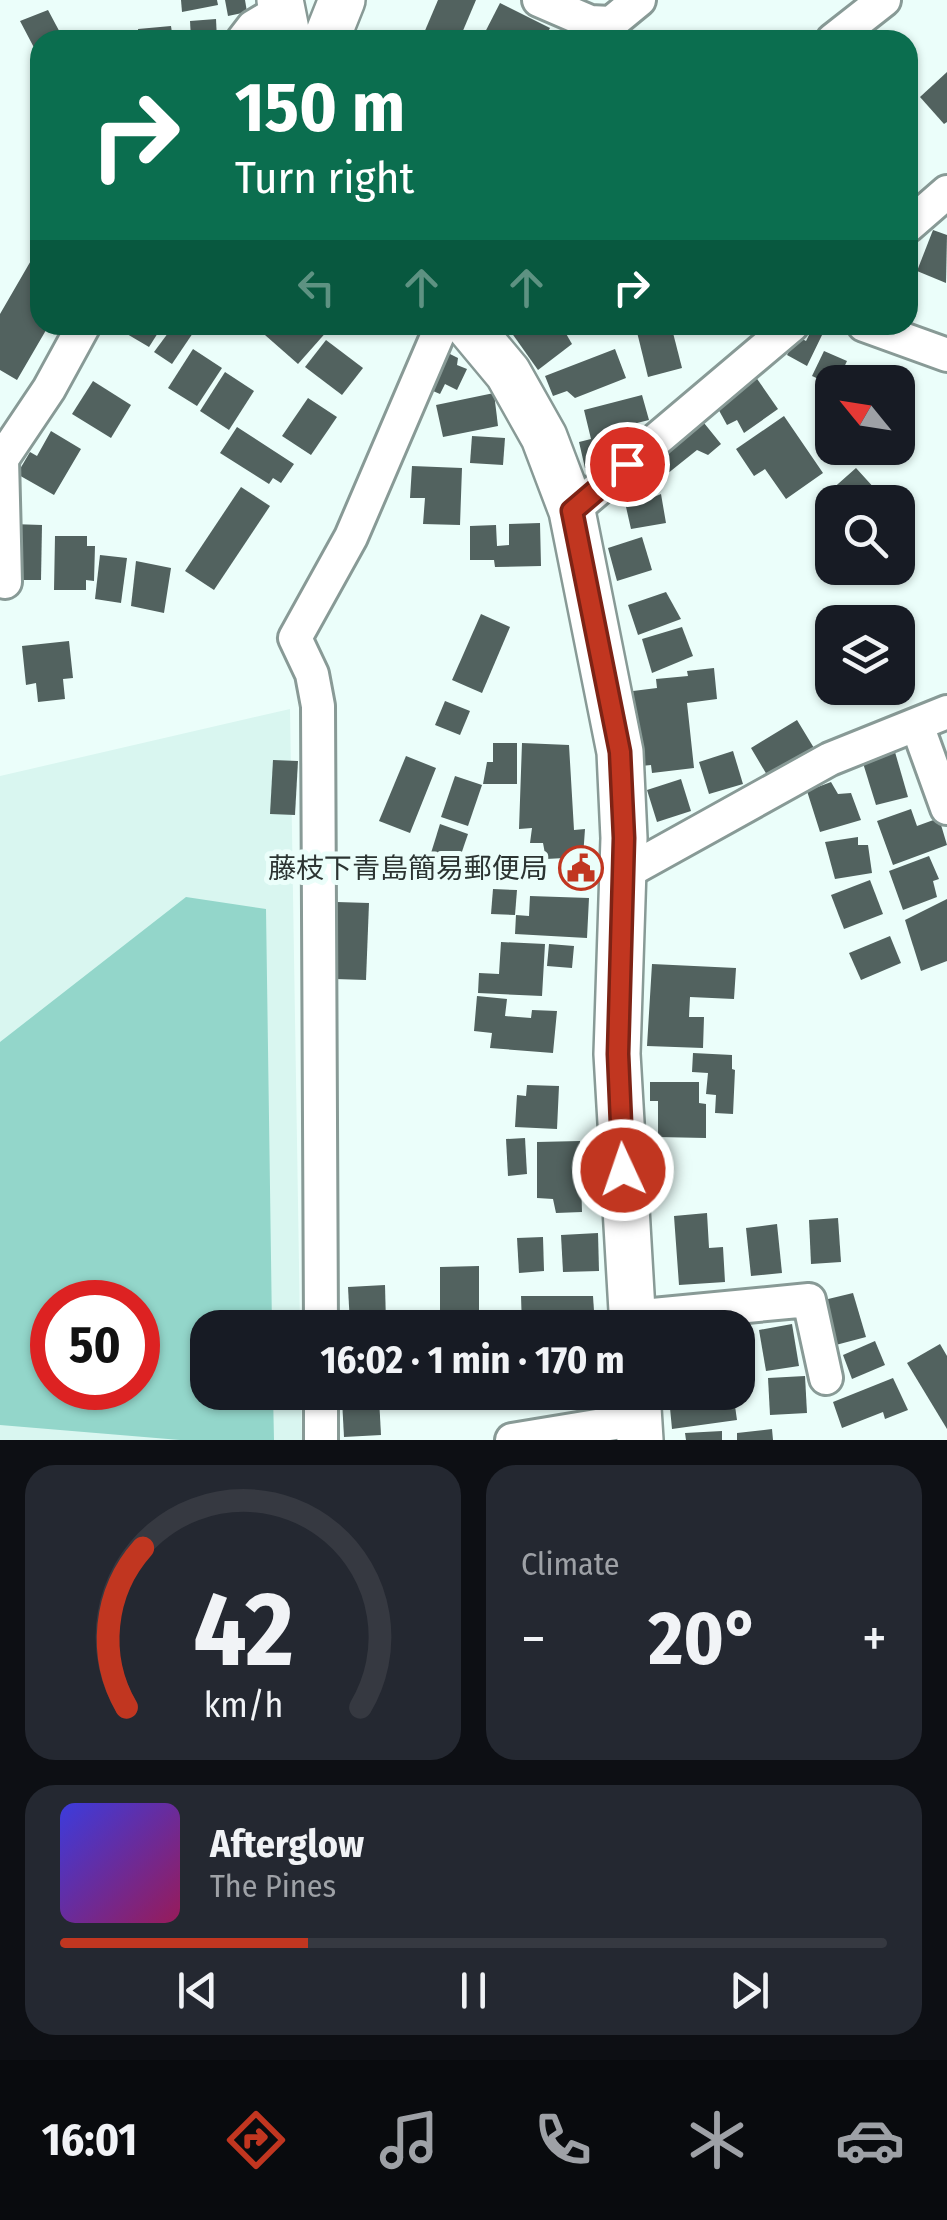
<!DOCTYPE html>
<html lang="en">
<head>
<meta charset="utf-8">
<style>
  body { margin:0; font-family:"Fira Sans Condensed","Noto Sans JP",sans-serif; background:#242831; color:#f1f3f6; height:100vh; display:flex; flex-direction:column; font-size:38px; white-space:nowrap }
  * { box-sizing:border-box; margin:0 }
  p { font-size:32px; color:#9ea1a6 }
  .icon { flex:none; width:55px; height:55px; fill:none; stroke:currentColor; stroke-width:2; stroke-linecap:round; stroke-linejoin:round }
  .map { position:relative; height:1440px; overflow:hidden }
  .sheet { display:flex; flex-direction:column; gap:25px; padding:25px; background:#0d0f14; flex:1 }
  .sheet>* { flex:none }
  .hud { position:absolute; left:30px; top:30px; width:888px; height:305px; border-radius:30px; box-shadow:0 2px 8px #0004; background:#0b6e4f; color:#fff; overflow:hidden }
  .needle { width:65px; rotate:300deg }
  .controls { position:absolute; left:815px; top:365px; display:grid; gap:20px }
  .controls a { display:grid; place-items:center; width:100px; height:100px; border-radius:20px; background:#171b24; box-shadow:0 2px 8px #0004; font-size:50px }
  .speed { position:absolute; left:30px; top:1280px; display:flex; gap:20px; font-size:50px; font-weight:700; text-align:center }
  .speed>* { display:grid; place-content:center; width:130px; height:130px; border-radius:50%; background:#171b24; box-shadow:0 2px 8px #0004; line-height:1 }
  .speed .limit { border:15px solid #d22; background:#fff; color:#111 }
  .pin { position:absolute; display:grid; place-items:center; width:85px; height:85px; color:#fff; margin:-42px; border:5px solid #fff; border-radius:50%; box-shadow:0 2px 10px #0007 }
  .me { position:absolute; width:110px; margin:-55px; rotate:357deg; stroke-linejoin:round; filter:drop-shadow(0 0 8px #0008) }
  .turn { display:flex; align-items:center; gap:35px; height:210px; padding:0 40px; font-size:45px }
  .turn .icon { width:130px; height:130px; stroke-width:2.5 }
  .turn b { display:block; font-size:70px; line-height:85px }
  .lanes { display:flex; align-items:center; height:95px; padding:0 40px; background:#0003; justify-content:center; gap:50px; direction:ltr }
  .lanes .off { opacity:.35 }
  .big { font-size:75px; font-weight:700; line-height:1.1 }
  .sheet .card { flex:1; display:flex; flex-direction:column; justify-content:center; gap:15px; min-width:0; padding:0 35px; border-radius:30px; background:#242831 }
  .sheet .dial { align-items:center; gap:0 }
  .dial svg { height:260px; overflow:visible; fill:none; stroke:#363941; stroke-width:7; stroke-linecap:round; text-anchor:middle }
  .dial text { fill:#f1f3f6; stroke:none }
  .song { display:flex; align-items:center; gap:30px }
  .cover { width:120px; height:120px; border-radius:15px; background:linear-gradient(135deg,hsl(240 70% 55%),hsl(330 70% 35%)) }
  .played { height:10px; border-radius:5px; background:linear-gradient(90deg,#c13620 30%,#363941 30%) }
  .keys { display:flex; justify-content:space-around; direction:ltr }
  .heat { display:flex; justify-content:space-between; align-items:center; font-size:55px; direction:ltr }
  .sheet .tiles { flex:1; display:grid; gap:25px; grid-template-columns:1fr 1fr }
  .card:last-child { grid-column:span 2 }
  .trip { position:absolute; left:190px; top:1310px; width:565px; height:100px; border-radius:30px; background:#171b24; box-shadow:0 2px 8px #0004; font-weight:700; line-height:100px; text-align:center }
  .menu { display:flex; height:160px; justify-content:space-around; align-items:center; background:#090b0e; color:#9ea1a6 }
  .menu .icon { width:70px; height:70px }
  .menu .on { color:#c13620 }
  .menu b { font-size:45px; color:#f1f3f6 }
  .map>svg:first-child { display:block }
  .built { fill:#d9f6f0; fill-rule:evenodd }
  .green { fill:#93d6ca; fill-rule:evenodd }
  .building { fill:#52625f }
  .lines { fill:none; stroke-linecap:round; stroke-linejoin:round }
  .street-casing { stroke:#889a96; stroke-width:38 }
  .secondary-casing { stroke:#889a96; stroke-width:50 }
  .street { stroke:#fff; stroke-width:32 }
  .secondary { stroke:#fff; stroke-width:45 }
  .route-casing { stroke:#7d2315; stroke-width:25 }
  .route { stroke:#c13620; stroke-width:18 }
  .labels { text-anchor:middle; stroke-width:10; stroke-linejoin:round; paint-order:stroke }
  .poi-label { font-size:28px; fill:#2c3432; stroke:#ebfefa; text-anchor:end }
</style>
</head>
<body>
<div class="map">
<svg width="947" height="1440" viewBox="0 0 947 1440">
  <rect width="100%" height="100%" fill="#ebfefa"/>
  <path class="built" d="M290 709 300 1327 208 1328V1392L301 1393 302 1440H0V776ZM52 1302H138V1388H52Z"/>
  <path class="green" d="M186 897 266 909 272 1327 208 1328V1392L273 1393 274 1440H180L0 1425V1042ZM52 1302H138V1388H52Z"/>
  <g class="building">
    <polygon points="181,0 217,0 218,5 182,12"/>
    <polygon points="225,0 245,0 247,12 228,16"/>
    <polygon points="438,0 476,0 459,40 421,40"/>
    <polygon points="500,3 550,28 544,40 481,40"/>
    <polygon points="48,10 64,40 40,40 40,59 20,21"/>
    <polygon points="216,19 217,40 191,40 190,21"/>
    <polygon points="171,26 173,40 139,40 138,29"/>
    <polygon points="947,72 947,122 944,124 920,97"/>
    <polygon points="933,230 947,235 946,283 917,271"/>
    <polygon points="40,245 40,325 49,325 17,380 0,370 0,314"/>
    <polygon points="133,325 163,325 149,347 127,334"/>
    <polygon points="174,325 197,327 172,364 154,352"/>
    <polygon points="274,325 325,325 329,329 298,364 265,335"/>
    <polygon points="506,325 561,325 572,344 538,370"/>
    <polygon points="647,325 671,325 682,368 648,377 636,328"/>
    <polygon points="813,327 823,333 807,366 787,355 797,336 806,341"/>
    <polygon points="326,340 363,368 342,395 305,367"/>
    <polygon points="193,349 222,368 197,406 168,388"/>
    <polygon points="615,349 626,378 575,398 567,391 553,396 545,376"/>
    <polygon points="444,351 458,358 457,365 467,369 457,390 445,384 440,394 426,388"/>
    <polygon points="824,351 847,361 837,382 832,385 812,376"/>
    <polygon points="225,372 254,391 229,430 200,411"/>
    <polygon points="753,373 778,409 744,433 737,420 727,425 716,405"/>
    <polygon points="93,381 131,405 111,438 72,414"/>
    <polygon points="494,393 498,426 443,437 436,405"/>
    <polygon points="642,395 649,420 633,424 635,431 619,435 623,449 601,455 603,463 585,468 579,442 591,439 584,410"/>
    <polygon points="308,398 337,417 311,455 282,436"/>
    <polygon points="784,416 823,473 786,499 765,469 754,476 736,449"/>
    <polygon points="700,418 721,444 708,455 697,450 667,474 652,456"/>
    <polygon points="237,427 294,464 281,483 273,478 269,484 220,453"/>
    <polygon points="51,431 81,449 54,495 17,474 30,452 37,456"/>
    <polygon points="472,436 505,438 503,465 470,463"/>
    <polygon points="412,466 462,468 460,525 423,524 425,498 410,498"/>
    <polygon points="856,468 876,490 862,502 832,502 832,512 821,499"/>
    <polygon points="241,487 270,506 214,590 185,571"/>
    <polygon points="640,494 642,502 661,494 666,523 631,529 624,498"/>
    <polygon points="540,523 541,566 495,567 494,560 470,560 470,526 496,525 497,546 509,545 509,524"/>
    <polygon points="12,524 42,525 41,580 12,580"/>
    <polygon points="55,536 87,536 87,546 95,546 94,581 86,580 86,590 54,590"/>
    <polygon points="642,537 652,570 617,581 608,548"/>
    <polygon points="100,555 127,558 121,603 95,599"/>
    <polygon points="136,561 171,568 164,613 131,606"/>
    <polygon points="666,592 681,619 638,635 628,605"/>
    <polygon points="481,614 510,627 482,693 452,680"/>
    <polygon points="682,627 693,656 652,673 642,639"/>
    <polygon points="69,641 73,678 63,679 65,699 38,702 36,683 26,685 22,646"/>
    <polygon points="714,668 717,699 687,703 694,768 652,773 651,765 641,766 633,691 657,688 656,679 688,676 687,671"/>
    <polygon points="445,701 470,711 460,735 435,725"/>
    <polygon points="797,720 817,753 794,767 790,761 767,775 751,748"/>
    <polygon points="493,743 517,743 517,784 483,784 487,762 493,762"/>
    <polygon points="522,743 569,745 574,830 585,829 583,857 546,859 543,843 530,843 532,828 519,829"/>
    <polygon points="733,751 743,784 709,794 699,762"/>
    <polygon points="895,752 908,797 876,805 862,760"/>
    <polygon points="406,756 436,768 410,833 379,821"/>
    <polygon points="273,760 298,761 295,815 270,814"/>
    <polygon points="455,776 482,785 468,826 441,817"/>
    <polygon points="681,779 691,811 657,822 647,790"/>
    <polygon points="831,782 838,794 851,793 861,820 820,832 807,791"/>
    <polygon points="911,809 917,826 939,818 947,845 893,865 877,821"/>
    <polygon points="440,824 468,834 454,875 427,866"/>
    <polygon points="858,837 858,845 868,845 872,873 835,879 825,842"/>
    <polygon points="929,856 939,879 933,881 937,897 903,910 889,871"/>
    <polygon points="870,880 883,914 844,929 831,895"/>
    <polygon points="493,889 517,890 515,915 491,914"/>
    <polygon points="530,896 589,898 587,938 515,934 516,915 529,916"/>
    <polygon points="947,899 947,961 921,971 905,920"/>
    <polygon points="337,902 369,903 366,980 335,979"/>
    <polygon points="890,936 901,963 861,980 849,953"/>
    <polygon points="501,942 545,944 542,996 478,993 479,973 499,974"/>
    <polygon points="549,944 574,946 572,968 547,966"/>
    <polygon points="652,964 736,968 734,999 690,997 689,1017 704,1017 703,1048 647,1046"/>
    <polygon points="477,996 507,999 505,1016 531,1018 532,1010 557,1011 553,1053 490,1048 492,1033 474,1031"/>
    <polygon points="693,1053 732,1055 732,1069 735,1070 733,1114 715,1113 716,1095 706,1094 708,1073 692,1072"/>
    <polygon points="650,1082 699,1082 699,1103 706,1104 706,1138 658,1137 658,1101 650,1101"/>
    <polygon points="527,1085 559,1086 557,1129 515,1127 517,1095 526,1096"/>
    <polygon points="525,1138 527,1174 508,1176 506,1139"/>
    <polygon points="580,1141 582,1212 556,1213 553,1199 537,1198 537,1142"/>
    <polygon points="707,1213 709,1248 723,1247 725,1282 679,1285 674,1216"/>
    <polygon points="838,1218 841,1262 811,1264 809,1220"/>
    <polygon points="777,1224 782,1273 751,1276 746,1228"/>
    <polygon points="598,1233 599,1271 563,1272 561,1235"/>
    <polygon points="543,1237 544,1271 519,1273 517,1238"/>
    <polygon points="479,1266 479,1318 440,1318 440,1267"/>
    <polygon points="385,1285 386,1323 350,1325 348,1287"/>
    <polygon points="853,1293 866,1337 832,1346 824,1300"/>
    <polygon points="521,1296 593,1296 595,1326 522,1328"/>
    <polygon points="792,1324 799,1366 766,1371 759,1330"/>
    <polygon points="875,1341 885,1365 852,1379 843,1355"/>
    <polygon points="940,1344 947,1356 947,1429 907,1363"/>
    <polygon points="805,1376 807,1413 770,1415 768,1378"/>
    <polygon points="893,1378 908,1410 885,1419 883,1412 842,1428 833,1402"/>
    <polygon points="435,1392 471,1392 472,1408 436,1409"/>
    <polygon points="706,1392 733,1392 737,1420 672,1429 670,1408 692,1405 691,1398 706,1396"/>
    <polygon points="379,1398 381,1435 344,1437 342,1400"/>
    <polygon points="772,1429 773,1440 737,1440 737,1433"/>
    <polygon points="722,1431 722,1440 686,1440 685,1433"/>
  </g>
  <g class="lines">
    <g class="street-casing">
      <g id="street">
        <polyline points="539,0 590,22 611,23 639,0"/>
        <polyline points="243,40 253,27 281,10"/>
        <polyline points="833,40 884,0"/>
        <polyline points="908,226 947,192"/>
        <polyline points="864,325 947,355"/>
        <polyline points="572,511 792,325"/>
        <polyline points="5,582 2,459 49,389 84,325"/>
        <polyline points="917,725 947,808"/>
        <polyline points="623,874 830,759 947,712"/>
        <polyline points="632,1317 809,1300 826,1378"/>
        <polyline points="321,1328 318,706 312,674 295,638 351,537 442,325"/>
        <polyline points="321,1392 321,1440"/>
        <polyline points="512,1440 639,1419"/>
      </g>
    </g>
    <g class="secondary-casing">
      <g id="secondary">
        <polyline points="280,0 288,40"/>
        <polyline points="326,40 342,0"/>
        <polyline points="468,325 508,373 544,437 572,511 620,752 624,838 617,1054 633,1328"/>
        <polyline points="637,1392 640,1440"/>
      </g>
    </g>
    <use href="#street" class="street"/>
    <use href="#secondary" class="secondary"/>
  </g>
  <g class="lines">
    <g class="route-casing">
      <polyline id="route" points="623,1170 618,1054 624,838 620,752 572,511 627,464"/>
    </g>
    <use href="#route" class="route"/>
  </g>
  <defs>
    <g id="civic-ring" transform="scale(2.25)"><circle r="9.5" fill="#ebfefa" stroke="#c13620" stroke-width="1.5"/><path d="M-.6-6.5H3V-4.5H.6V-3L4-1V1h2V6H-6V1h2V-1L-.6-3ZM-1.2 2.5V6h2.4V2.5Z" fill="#c13620"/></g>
  </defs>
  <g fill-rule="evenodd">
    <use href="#civic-ring" x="581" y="868"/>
  </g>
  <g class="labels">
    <g class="poi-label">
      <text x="548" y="878">藤枝下青島簡易郵便局</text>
    </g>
  </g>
</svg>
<div class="controls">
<a><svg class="needle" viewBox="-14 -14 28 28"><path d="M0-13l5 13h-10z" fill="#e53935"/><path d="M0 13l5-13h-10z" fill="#9ea1a6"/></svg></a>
<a><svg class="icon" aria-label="search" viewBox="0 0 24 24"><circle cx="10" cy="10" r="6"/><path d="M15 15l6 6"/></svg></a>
<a><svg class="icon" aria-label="layers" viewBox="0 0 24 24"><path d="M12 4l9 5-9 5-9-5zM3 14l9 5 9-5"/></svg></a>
</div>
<div class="speed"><div class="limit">50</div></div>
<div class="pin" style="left:627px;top:464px;background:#d93025"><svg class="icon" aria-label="arrive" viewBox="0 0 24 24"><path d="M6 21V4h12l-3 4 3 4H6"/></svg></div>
<svg class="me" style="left:623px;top:1170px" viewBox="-20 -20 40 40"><circle r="17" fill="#c13620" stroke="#fff" stroke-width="3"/><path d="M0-11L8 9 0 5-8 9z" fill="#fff"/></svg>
<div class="trip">16:02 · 1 min · 170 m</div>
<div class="hud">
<div class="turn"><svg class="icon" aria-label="right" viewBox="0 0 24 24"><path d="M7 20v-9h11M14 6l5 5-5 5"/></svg><div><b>150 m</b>Turn right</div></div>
<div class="lanes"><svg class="icon off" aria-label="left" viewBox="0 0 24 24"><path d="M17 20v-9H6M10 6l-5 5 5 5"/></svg><svg class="icon off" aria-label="ahead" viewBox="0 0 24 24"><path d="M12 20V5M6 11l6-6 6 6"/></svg><svg class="icon off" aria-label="ahead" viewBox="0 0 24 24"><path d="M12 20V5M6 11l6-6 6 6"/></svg><svg class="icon" aria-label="right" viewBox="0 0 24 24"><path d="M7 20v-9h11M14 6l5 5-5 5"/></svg></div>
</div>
</div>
<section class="sheet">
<div class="tiles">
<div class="card dial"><svg viewBox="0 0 100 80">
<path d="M14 69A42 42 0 1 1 86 69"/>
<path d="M14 69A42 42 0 0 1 19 20" stroke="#c13620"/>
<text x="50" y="56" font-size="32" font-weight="700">42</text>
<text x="50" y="72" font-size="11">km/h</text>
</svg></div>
<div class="card"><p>Climate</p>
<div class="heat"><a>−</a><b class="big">20°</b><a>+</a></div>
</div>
<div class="card">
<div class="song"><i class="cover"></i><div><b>Afterglow</b><p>The Pines</p></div></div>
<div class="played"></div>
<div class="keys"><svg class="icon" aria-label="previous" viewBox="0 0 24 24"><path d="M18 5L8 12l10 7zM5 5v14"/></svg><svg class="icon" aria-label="pause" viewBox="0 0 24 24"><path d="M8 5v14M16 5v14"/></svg><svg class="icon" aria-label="next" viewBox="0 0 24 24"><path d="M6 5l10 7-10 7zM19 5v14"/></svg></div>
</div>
</div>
</section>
<nav class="menu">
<b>16:01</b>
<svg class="icon on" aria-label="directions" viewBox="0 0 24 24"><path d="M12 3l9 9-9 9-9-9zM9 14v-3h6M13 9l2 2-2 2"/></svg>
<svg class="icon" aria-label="music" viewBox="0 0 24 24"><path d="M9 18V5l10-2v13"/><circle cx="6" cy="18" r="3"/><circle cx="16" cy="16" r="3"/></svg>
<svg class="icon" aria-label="phone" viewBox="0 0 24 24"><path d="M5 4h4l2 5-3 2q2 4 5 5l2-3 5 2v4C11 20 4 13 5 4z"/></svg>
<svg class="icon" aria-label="climate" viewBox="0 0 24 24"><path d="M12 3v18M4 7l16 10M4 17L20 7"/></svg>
<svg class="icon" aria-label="car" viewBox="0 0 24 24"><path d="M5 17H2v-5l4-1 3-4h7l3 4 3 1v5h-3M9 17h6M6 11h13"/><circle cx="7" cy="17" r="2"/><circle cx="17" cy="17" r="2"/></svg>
</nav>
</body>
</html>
